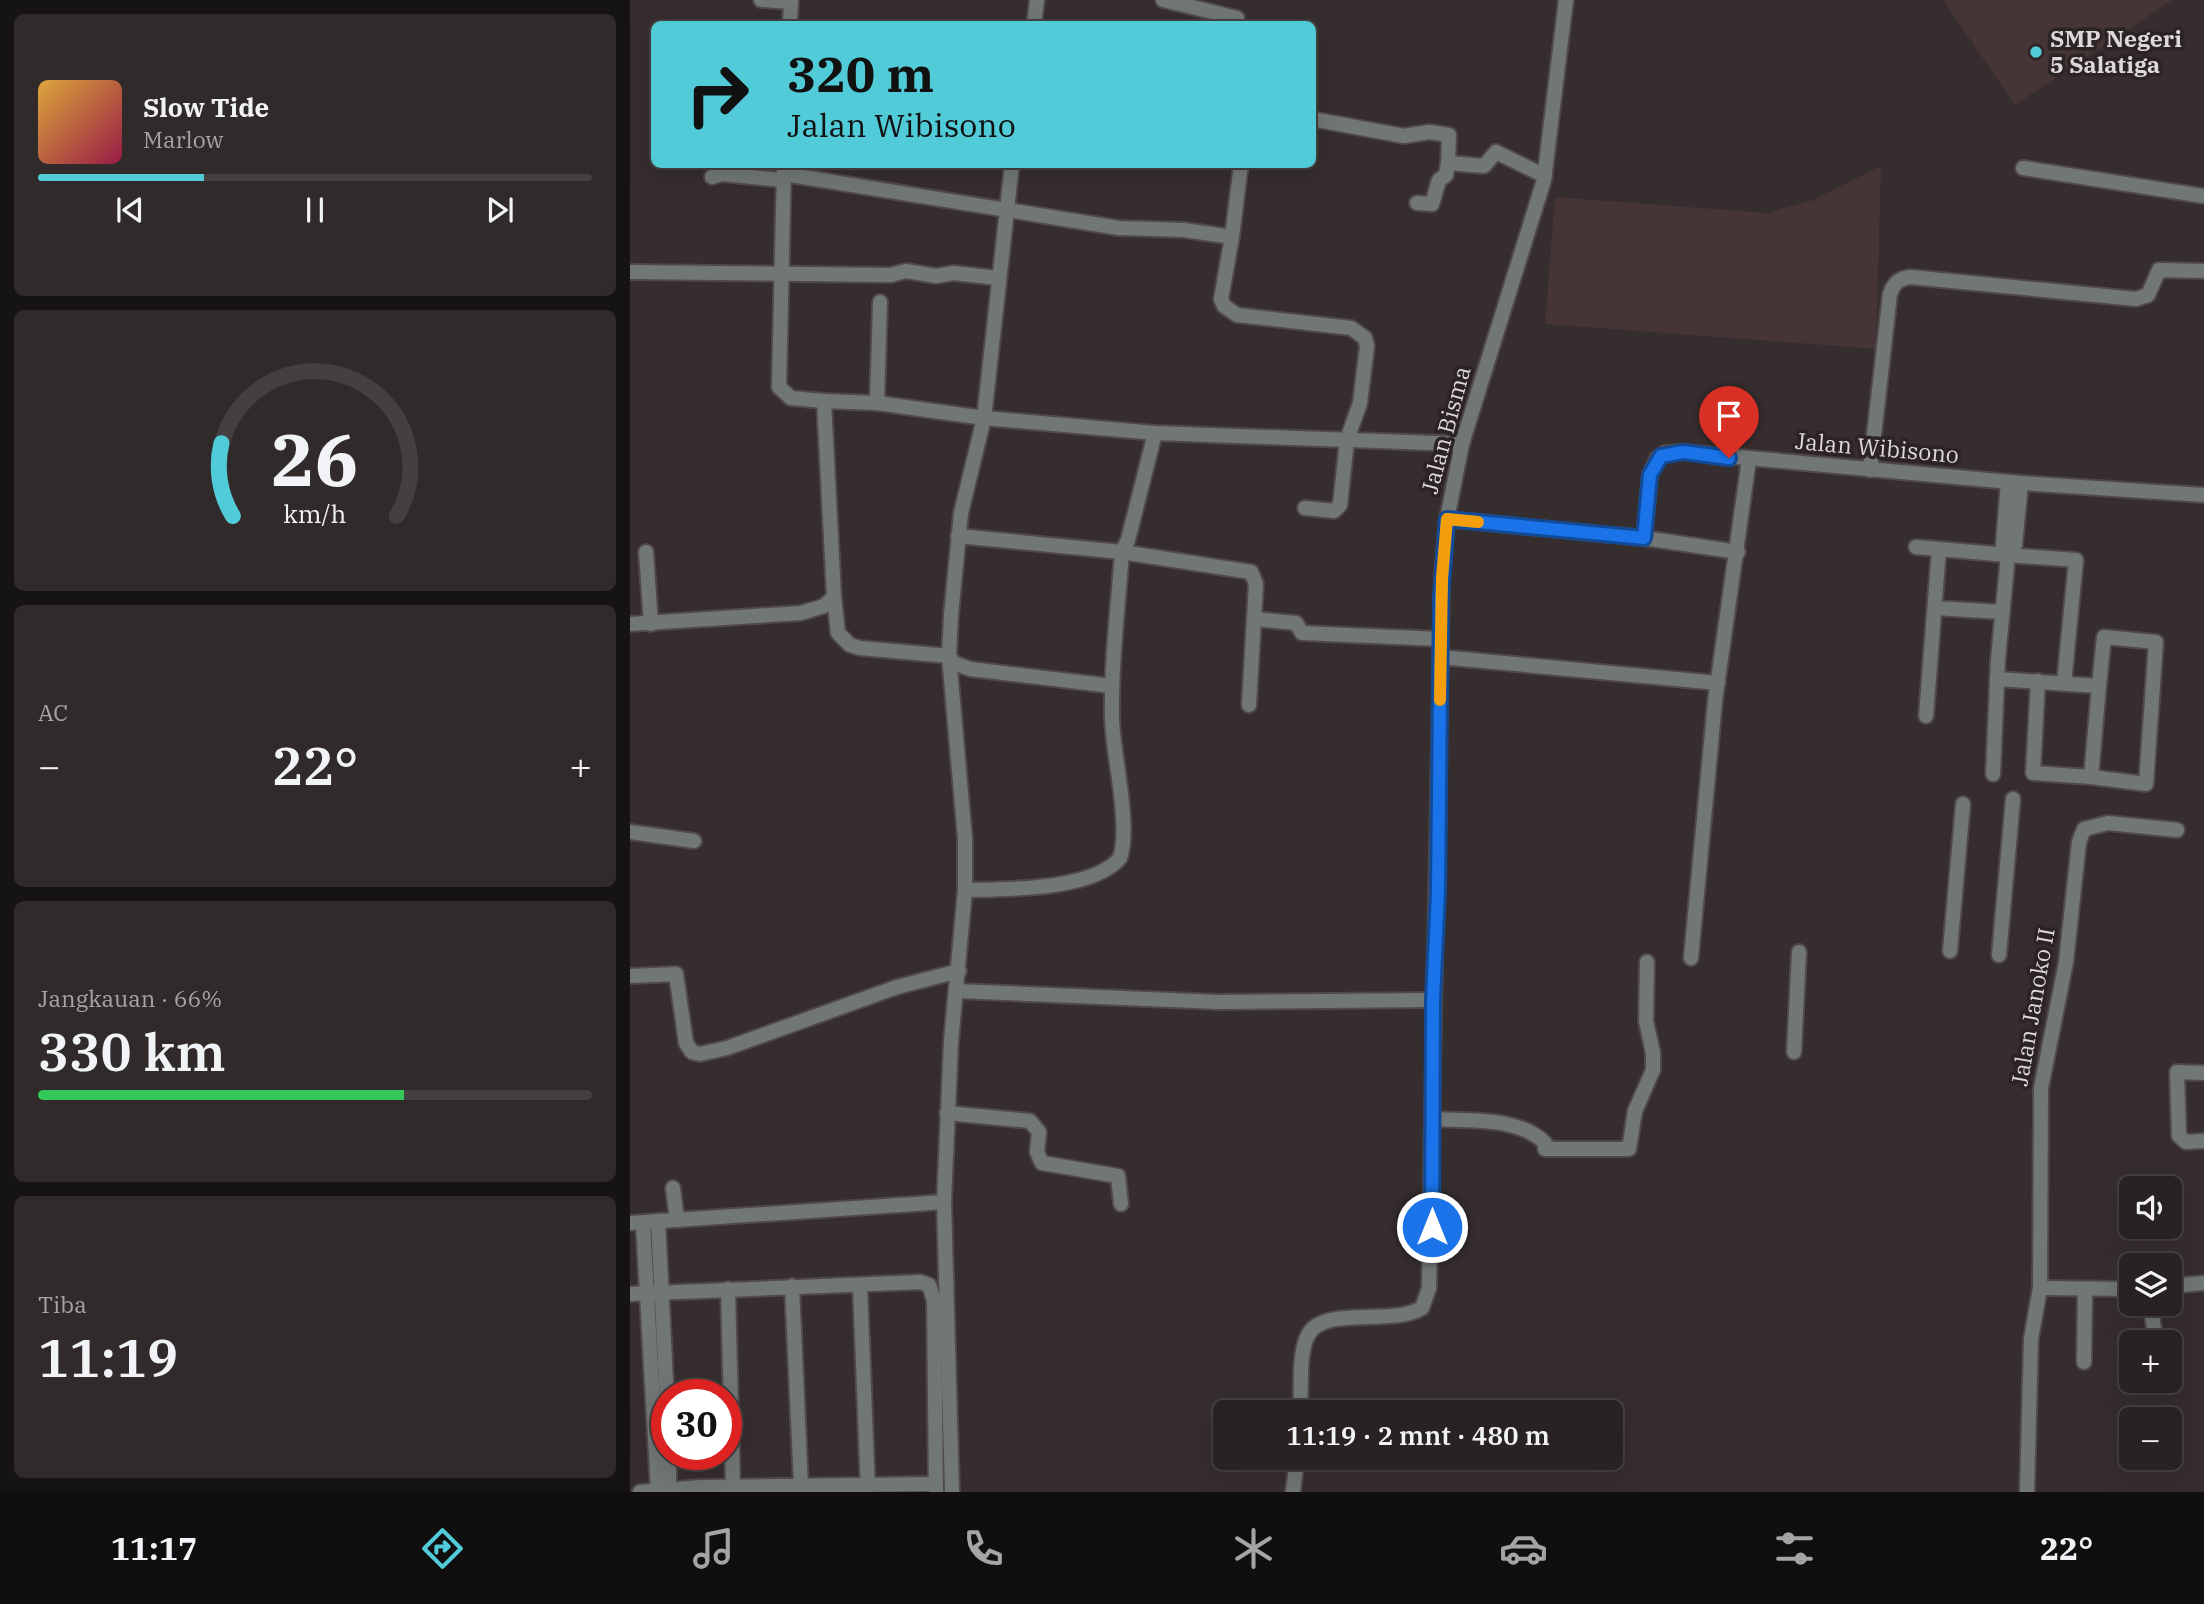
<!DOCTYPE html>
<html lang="id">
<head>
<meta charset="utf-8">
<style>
  body { margin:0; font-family:"IBM Plex Serif",serif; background:#302a2a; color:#f1f3f6; height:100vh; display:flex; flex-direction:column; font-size:26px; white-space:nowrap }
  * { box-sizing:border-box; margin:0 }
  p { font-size:23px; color:#a5a4a5 }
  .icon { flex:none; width:38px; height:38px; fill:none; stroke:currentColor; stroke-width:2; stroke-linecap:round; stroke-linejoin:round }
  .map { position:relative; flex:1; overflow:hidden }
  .sheet { display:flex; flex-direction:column; gap:14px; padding:14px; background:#161313; width:630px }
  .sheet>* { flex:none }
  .top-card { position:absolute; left:21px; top:21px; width:665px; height:147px; border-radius:10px; box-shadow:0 7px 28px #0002,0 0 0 2px #443f40; background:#52cbd9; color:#111; overflow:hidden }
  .tools { position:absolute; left:1489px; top:1176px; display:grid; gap:14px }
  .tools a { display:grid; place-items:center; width:63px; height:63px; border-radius:10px; background:#282222; box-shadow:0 7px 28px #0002,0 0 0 2px #443f40; font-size:35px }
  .speed { position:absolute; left:21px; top:1379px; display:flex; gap:14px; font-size:35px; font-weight:700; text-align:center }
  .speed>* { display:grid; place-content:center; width:91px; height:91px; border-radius:50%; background:#282222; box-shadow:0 7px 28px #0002,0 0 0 2px #443f40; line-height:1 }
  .speed .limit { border:10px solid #d22; background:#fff; color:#111 }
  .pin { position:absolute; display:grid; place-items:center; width:60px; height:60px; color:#fff; margin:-72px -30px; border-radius:50% 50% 50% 0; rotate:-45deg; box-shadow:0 0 7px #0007 }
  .pin .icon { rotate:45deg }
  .me { position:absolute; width:77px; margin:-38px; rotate:0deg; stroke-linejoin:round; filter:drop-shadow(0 0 5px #0008) }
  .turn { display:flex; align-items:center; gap:24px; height:147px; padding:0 21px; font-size:32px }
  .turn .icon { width:91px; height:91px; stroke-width:2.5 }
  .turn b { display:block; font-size:49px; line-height:60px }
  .big { font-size:52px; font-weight:600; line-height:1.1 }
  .sheet .card { flex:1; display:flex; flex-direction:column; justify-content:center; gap:10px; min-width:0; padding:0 24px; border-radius:10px; background:#302a2a }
  .sheet .dial { align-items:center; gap:0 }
  .dial svg { height:182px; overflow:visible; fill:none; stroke:#443f40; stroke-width:7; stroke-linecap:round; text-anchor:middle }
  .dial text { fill:#f1f3f6; stroke:none }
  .song { display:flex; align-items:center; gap:21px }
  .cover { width:84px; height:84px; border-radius:10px; background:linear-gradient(135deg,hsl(40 70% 55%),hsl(340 70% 35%)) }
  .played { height:7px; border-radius:4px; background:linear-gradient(90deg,#52cbd9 30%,#443f40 30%) }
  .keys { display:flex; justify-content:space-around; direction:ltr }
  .heat { display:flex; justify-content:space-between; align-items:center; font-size:38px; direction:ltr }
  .charge { height:10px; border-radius:5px; background:linear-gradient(90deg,#34c759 66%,#443f40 0) }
  .trip { position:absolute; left:583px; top:1400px; width:410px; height:70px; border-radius:10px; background:#282222; box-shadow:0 7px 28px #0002,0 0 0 2px #443f40; font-weight:600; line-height:70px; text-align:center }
  .tab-bar { display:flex; height:112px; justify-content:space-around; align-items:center; background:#100e0e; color:#a5a4a5 }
  .tab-bar .icon { width:49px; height:49px }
  .tab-bar .on { color:#52cbd9 }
  .tab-bar b { font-size:32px; color:#f1f3f6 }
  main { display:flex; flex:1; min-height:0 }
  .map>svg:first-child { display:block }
  .built { fill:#453537 }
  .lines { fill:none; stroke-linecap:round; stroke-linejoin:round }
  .minor-casing { stroke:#514849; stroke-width:18 }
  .minor { stroke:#717677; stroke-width:14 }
  .route-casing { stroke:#114b97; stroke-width:18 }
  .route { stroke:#1a73e8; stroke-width:12 }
  .slow { stroke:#f59e0b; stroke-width:12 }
  .poi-dot { fill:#52cbd9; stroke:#2c2324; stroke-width:2.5 }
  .labels { text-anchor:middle; stroke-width:7; stroke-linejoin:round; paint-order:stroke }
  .poi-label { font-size:23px; font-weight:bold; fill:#ded8d8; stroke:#2c2324; text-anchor:start }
  .street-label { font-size:23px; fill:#ded8d8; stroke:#2c2324 }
</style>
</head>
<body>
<main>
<section class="sheet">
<div class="card">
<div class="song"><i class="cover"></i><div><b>Slow Tide</b><p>Marlow</p></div></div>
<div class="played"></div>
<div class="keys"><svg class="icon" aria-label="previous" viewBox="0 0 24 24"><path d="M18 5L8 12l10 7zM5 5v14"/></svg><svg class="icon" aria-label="pause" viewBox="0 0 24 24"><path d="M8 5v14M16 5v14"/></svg><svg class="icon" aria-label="next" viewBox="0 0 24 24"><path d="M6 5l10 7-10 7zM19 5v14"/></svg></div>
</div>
<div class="card dial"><svg viewBox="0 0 100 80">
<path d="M14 69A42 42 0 1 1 86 69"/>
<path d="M14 69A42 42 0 0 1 9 37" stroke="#52cbd9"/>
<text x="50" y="56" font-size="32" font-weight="700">26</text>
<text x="50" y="72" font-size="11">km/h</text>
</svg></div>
<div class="card"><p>AC</p>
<div class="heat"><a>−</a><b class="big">22°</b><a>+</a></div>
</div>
<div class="card"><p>Jangkauan · 66%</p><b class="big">330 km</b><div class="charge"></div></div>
<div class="card"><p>Tiba</p><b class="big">11:19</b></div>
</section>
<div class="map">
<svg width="1574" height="1492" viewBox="0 0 1574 1492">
  <rect width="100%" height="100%" fill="#362d2e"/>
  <g class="built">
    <polygon points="1313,0 1542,0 1385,105"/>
    <polygon points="1251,166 1246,349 915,324 925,197 1138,213 1183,200"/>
  </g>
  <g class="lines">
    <g class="minor-casing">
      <g id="minor">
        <polyline points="131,0 160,2"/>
        <polyline points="533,0 607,18 605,24"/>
        <polyline points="160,24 161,0"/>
        <polyline points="404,24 407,0"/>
        <polyline points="682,119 774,136 799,132 819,135 818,163 854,166 866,152 915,176"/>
        <polyline points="154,166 149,387 161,398 194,401"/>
        <polyline points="1393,168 1574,196"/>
        <polyline points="154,174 489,228 554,230 602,237 611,164"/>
        <polyline points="82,177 91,174 153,180"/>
        <polyline points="787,203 802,204 809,180 816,175 818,163"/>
        <polyline points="602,237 591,299 594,306 607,315 721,328 735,338 737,346 730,403 717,440 710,505 704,511 675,508"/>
        <polyline points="0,272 261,275 276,271 306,276 323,273 368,278"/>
        <polyline points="247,403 250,302"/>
        <path d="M1240 470 1260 294C1264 283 1268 279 1280 277L1506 299 1518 295 1529 270 1574 271"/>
        <polyline points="817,519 1014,538 1020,475 1027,459 1035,453 1053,452 1391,483 1574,495"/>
        <polyline points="328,536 492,552 621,572 626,584 619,705"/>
        <polyline points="1014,538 1108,552"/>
        <polyline points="1286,547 1378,555 1373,544 1378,482"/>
        <polyline points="16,552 21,624"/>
        <polyline points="1378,555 1446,560 1434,683"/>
        <polyline points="204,597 208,633 220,645 230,648 319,656 324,663 340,669 482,686"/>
        <polyline points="1305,608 1372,612"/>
        <polyline points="624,619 666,623 672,633 810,639"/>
        <polyline points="0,624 171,613 194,606 204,597 194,401 247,403 354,418 525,433 832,444"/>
        <polyline points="810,657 1088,683"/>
        <polyline points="1367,679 1469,686 1461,777 1516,784 1526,642 1474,637 1469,686"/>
        <polyline points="1408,681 1403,773 1461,777"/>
        <polyline points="1296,716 1309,549"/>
        <polyline points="1363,774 1368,659 1378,555 1385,545 1391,483"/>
        <polyline points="0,832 64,841"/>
        <path d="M335 890C375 889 462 891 490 858 501 825 483 756 482 719 481 663 488 607 492 552L498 540 525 433"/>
        <polyline points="1320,951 1333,804"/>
        <polyline points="1369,955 1383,799"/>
        <polyline points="1061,958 1085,701 1119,459"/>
        <polyline points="0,976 46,974 56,1043 62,1052 70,1054 97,1048 267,987 329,971"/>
        <polyline points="327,991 588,1002 802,1000"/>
        <polyline points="1164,1052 1169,952"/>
        <polyline points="1574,1073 1547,1072 1549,1136 1556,1142 1574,1141"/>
        <polyline points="317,1113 400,1121 409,1132 407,1152 412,1163 488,1176 491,1204"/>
        <path d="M802 1119C837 1121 888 1116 915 1143V1149H999L1005 1111 1023 1070V1053L1016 1021 1017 962"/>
        <polyline points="43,1188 47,1220"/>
        <polyline points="28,1221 37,1402"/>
        <polyline points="0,1223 314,1202"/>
        <polyline points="13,1223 28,1492"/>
        <polyline points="162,1286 171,1486"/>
        <polyline points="230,1286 238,1492"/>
        <polyline points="1540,1286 1574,1283"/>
        <polyline points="1410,1288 1502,1289"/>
        <polyline points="98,1289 103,1488"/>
        <polyline points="0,1294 290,1282 299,1285 304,1300 306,1492"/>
        <polyline points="1520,1304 1524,1328"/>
        <polyline points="1454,1362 1455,1291"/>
        <path d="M670 1412C672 1390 668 1358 677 1337 691 1304 760 1327 792 1308L799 1288 812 577 817 519 832 444 914 180 936 0"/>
        <polyline points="39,1454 39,1492"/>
        <polyline points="10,1492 70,1487 306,1484"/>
        <polyline points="322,1492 314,1202 321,1042 335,890 335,839 319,656 321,615 331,513 354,418 382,164"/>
        <polyline points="663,1492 667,1458"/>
        <polyline points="1397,1492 1401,1339 1410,1288 1411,1088 1436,962 1449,842 1454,829 1478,823 1547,830"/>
      </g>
    </g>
    <use href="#minor" class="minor"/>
  </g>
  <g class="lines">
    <g class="route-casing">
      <polyline id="route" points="802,1227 803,1000 808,892 811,598 817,519 1014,538 1020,475 1031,456 1053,452 1099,458"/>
    </g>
    <use href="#route" class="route"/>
    <polyline class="slow" points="810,700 812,578 817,519 848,522"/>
  </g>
  <circle class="poi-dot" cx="1406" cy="52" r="7"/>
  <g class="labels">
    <g class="poi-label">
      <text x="1420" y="47">SMP Negeri<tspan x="1420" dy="26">5 Salatiga</tspan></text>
    </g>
    <g class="street-label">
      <text transform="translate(816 430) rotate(-75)" y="8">Jalan Bisma</text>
      <text transform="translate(1247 448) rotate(5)" y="8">Jalan Wibisono</text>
      <text transform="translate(1403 1007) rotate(-80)" y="8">Jalan Janoko II</text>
    </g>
  </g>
</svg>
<div class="tools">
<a><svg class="icon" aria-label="sound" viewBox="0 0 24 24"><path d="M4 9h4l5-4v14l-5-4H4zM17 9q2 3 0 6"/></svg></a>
<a><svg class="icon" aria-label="layers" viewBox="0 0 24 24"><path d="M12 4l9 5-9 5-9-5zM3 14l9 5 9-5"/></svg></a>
<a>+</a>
<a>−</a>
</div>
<div class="speed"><div class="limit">30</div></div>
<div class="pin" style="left:1099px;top:458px;background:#d93025"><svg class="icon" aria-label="arrive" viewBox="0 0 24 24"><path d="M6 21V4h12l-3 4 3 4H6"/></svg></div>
<svg class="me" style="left:802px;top:1227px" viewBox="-20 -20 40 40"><circle r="17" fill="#1a73e8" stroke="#fff" stroke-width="3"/><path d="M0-11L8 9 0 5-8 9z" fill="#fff"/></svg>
<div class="trip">11:19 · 2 mnt · 480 m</div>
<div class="top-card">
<div class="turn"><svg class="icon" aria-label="right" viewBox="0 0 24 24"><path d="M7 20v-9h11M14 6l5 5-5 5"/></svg><div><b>320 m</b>Jalan Wibisono</div></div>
</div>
</div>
</main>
<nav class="tab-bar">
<b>11:17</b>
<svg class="icon on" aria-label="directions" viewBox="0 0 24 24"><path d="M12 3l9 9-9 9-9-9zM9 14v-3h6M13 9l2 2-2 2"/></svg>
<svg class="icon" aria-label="music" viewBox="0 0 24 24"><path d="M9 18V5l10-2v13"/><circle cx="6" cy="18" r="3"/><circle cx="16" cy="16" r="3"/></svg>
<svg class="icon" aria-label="phone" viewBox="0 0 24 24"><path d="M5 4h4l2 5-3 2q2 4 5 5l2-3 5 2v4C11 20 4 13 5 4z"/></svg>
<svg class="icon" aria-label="climate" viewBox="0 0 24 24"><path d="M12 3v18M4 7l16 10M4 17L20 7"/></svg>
<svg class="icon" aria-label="car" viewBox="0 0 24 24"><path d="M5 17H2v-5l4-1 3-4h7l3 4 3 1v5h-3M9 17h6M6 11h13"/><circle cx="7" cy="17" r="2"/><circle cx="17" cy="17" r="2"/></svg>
<svg class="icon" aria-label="filters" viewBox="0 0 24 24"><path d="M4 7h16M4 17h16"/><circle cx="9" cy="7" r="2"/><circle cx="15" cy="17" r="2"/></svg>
<b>22°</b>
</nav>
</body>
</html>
